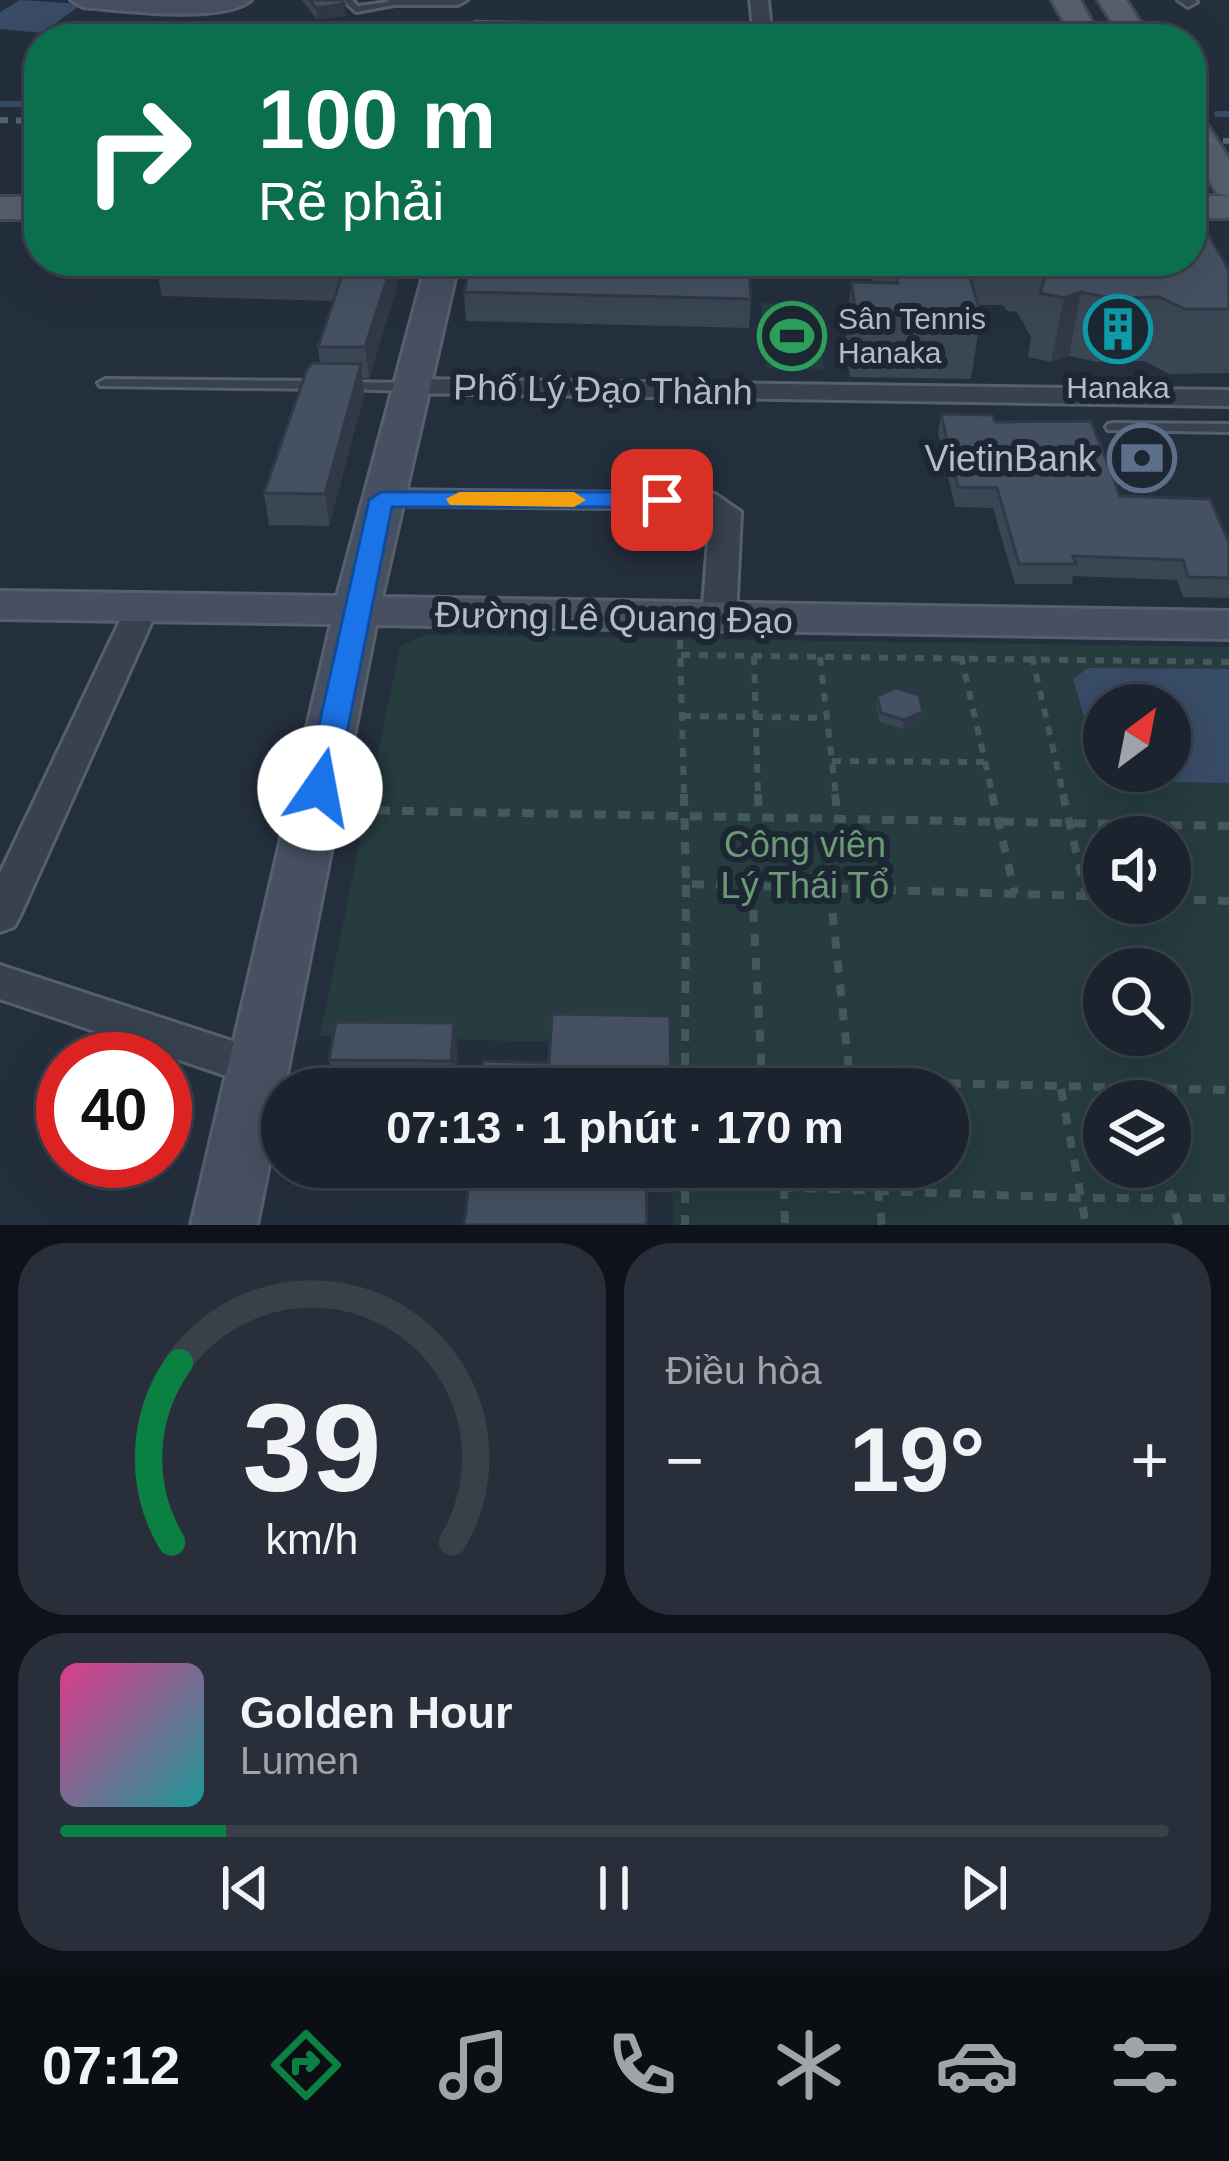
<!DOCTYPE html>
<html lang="vi">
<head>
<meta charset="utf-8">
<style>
  body { margin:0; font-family:Helvetica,sans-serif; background:#282f3a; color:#f1f3f6; height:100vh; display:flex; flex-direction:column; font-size:45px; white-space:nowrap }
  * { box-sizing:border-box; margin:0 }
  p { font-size:39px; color:#a0a4aa }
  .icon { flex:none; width:66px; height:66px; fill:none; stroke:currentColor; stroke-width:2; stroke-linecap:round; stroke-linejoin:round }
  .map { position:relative; height:1225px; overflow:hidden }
  .panel { display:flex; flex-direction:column; gap:18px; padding:18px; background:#0f1319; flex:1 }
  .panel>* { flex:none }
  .banner { position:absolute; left:24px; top:24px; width:1182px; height:252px; border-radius:48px; box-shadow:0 12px 48px #0002,0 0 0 3px #39404a; background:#0b6e4f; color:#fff; overflow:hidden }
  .needle { width:78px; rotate:32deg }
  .controls { position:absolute; left:1083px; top:684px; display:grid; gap:24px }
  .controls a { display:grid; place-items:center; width:108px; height:108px; border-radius:50%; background:#1b232e; box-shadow:0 12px 48px #0002,0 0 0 3px #39404a; font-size:60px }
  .speed { position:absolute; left:36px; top:1032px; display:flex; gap:24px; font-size:60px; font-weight:700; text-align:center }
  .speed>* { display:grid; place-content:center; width:156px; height:156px; border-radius:50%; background:#1b232e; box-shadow:0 12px 48px #0002,0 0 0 3px #39404a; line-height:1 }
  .speed .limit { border:18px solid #d22; background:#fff; color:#111 }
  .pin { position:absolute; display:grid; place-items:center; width:102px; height:102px; color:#fff; margin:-51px; border-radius:24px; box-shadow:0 6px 18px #0006 }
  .me { position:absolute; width:132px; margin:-66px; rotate:12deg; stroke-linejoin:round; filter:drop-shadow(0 0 9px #0008) }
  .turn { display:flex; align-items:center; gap:42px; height:252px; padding:0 36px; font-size:54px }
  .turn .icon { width:156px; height:156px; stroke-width:2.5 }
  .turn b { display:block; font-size:84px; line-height:102px }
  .big { font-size:90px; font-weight:700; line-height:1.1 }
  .panel .card { flex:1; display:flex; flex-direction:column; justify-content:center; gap:18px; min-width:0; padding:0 42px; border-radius:48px; background:#282f3a }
  .panel .dial { align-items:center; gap:0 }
  .dial svg { height:312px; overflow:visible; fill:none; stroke:#39404a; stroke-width:7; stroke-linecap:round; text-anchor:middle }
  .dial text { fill:#f1f3f6; stroke:none }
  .song { display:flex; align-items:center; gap:36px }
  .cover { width:144px; height:144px; border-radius:18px; background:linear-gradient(135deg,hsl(330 70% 55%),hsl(180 70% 35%)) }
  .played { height:12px; border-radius:6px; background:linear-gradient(90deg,#0b8043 15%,#39404a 15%) }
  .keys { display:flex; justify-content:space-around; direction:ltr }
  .heat { display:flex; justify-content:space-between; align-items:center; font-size:66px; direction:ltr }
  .panel .tiles { flex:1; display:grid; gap:18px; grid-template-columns:1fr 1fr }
  .card:last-child { grid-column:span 2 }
  .trip { position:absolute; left:261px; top:1068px; width:708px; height:120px; border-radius:60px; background:#1b232e; box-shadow:0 12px 48px #0002,0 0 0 3px #39404a; font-weight:700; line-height:120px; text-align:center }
  .tab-bar { display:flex; height:192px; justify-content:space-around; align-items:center; background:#0b0e12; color:#a0a4aa }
  .tab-bar .icon { width:84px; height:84px }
  .tab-bar .current { color:#0b8043 }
  .tab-bar b { font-size:54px; color:#f1f3f6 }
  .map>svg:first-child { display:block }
  .green { fill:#263c3f; fill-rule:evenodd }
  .water { fill:#394c67 }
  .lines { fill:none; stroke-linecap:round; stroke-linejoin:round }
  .stream { stroke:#394c67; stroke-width:6 }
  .lane-casing { stroke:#565f6c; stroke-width:6 }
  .street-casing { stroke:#565f6c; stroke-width:6 }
  .secondary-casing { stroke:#565f6c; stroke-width:6 }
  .primary-casing { stroke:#414a57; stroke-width:6 }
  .path-far1 { stroke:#44595c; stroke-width:6; stroke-dasharray:9 9; stroke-linecap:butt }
  .path { stroke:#44595c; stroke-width:8; stroke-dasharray:12 12; stroke-linecap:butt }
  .lane { fill:#38414e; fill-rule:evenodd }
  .street { fill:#38414e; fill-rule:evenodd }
  .secondary { fill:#465061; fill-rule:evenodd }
  .primary { fill:#56606e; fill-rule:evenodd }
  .rail { stroke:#5a6575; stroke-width:6; stroke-dasharray:8 8; stroke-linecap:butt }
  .wall { fill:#3b4654 }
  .shaded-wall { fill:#303945 }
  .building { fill:#455162; stroke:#303945; stroke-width:3 }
  .route { fill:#1a73e8; stroke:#114b97; stroke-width:3 }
  .slow { fill:#f59e0b }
  .labels { text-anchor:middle; stroke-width:12; stroke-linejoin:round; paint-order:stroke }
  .far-poi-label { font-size:30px; fill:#b4bcc9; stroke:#1d2633; text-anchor:start }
  .street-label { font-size:36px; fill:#b4bcc9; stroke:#1d2633 }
  .poi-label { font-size:36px; fill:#b4bcc9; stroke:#1d2633; text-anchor:end }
  .park-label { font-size:36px; fill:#6b9a76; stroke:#1d2633 }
</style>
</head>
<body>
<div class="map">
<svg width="1229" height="1225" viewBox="0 0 1229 1225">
  <rect width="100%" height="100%" fill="#242f3e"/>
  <g class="green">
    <polygon points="761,303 815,304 824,369 767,368"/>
    <path d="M425 635 1229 647V1225H673L672 1167H948V1089H672L670 1045 320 1036 400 646ZM1104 705H1170V771H1104ZM1104 837H1170V903H1104ZM1104 969H1170V1035H1104ZM1104 1101H1170V1167H1104Z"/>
  </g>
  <g class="water">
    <polygon points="20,0 82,4 42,33 0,29 0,12"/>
    <polygon points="1088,668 1229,669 1229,783 1118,781 1105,771 1170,771 1170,705 1104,705 1104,770 1099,767 1073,679"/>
  </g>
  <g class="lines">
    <g class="stream">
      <polyline points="0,104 39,104"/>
      <polyline points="1217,114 1229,114"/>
    </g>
    <g class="lane-casing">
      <g id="lane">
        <polygon points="343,0 352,0 358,6 402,0 411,2 356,12"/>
        <polygon points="105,379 320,381 327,385 320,389 100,386 98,383"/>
        <polygon points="346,382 408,383 415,387 408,391 341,389 341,383"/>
        <polygon points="1113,423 1229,424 1229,432 1108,430 1106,427 1108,424"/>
      </g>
    </g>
    <g class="street-casing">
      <g id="street">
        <polygon points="386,0 467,0 458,5 395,5"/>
        <polygon points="750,0 768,0 772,39 476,35 433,39 475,23 753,27"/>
        <polygon points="1178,0 1196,0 1197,2 1188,7"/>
        <polygon points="408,379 1229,390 1229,406 398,393 394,387"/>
        <polygon points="381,490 715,494 741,512 736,618 731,625 707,625 702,618 710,516 698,509 370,505 366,499"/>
        <polygon points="142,598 154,601 158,608 20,916 14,927 0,932 0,873 126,608 130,601"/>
        <polygon points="0,965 278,1056 284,1069 278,1082 262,1088 0,999"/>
      </g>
    </g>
    <g class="secondary-casing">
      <g id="secondary">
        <path d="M71 0H251C223 24 121 10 83 7Z"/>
        <polygon points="427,261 459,261 382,597 1229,611 1229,639 376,625 257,1225 191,1225 331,624 0,619 0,591 337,596"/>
      </g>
    </g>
    <g class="primary-casing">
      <g id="primary">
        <polygon points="1052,0 1080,0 1101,39 1073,39"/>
        <polygon points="1098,0 1126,0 1151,39 1123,39"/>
        <polygon points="1191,114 1202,117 1229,159 1229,196 1217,193 1191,151"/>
        <rect x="1191" y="196" width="38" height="22"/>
        <rect x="0" y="197" width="39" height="22"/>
      </g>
    </g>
    <g class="path-far1">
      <polyline points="680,640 684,797"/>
      <polyline points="681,655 1229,662"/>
      <polyline points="754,656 758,797"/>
      <polyline points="961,656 993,797"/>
      <polyline points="1032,656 1064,797"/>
      <polyline points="820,657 836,797"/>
      <polyline points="682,716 827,718"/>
      <polyline points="832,761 984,762"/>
    </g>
    <g class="path">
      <polyline points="684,794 686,884 1086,896"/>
      <polyline points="758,794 759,818"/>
      <polyline points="835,794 838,819"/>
      <polyline points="992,794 1015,894"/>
      <polyline points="1063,794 1086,896 1104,897"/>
      <polyline points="354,810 1229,826"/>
      <polyline points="752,886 762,1077"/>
      <polyline points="830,889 850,1080"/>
      <polyline points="1170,899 1229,901"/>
      <polyline points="685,1077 1229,1090"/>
      <polyline points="685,1089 686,884"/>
      <polyline points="1061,1089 1086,1225"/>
      <polyline points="685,1167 685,1225"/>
      <polyline points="1163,1167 1179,1225"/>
      <polyline points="685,1184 1081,1198 1229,1198"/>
      <polyline points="784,1187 785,1225"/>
      <polyline points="878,1189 882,1225"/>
    </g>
    <use href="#lane" class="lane"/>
    <use href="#street" class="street"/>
    <use href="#secondary" class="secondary"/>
    <use href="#primary" class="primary"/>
    <g class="rail">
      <polyline points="0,120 39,121"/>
      <polyline points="1191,140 1229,141"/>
    </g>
  </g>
  <g class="wall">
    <polygon points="302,0 341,0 344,4 346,16 317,20"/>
    <polygon points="160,261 401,261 402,270 369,378 362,378 364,395 329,526 269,525 264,493 320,363 318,347 333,301 162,296 156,267"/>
    <polygon points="873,261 1035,261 1229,270 1229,373 1169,374 1144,361 1097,362 1069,356 1051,362 1028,357 1031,337 1017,312 1007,311 1003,305 978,305 981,315 971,379 850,377 845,345 851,282 873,282 871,276"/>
    <polygon points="464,292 751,299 749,328 466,321"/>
    <polygon points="941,414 995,422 1120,496 1229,543 1229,598 1183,597 1177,580 1073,576 1072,584 1015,584 993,508 955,507 938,433"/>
    <polygon points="877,696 922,721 903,729 880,722 876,705"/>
    <polygon points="454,1023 458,1058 455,1089 334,1089 329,1060"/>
    <polygon points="471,1167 672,1167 671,1192 646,1192"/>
  </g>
  <g class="shaded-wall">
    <polygon points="344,4 346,16 317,20 316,8"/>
    <polygon points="393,261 401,261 402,270 369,378 365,347"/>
    <polygon points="1081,292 1069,356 1051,362 1064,298"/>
    <polygon points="361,364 364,395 329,526 325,494"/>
    <polygon points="923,712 922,721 903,729 904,720"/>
    <polygon points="454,1023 458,1058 455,1089 451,1061"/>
  </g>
  <g class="building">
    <polygon points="310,0 341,0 344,4 316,8"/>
    <polygon points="1191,216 1198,216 1229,270 1229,309 1185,309 1159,297 1111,298 1081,292 1064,298 1040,293 1045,277 1035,261 1191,261"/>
    <polygon points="160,261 393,261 365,347 318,347 343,272 156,267"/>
    <polygon points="471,261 749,261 751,299 464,292"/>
    <polygon points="892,261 965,261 981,315 856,313 851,282 898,283"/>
    <polygon points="313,363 361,364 325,494 264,493 307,369"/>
    <polygon points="941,414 992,415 995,422 1091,421 1120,496 1210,499 1229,543 1229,578 1188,577 1183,560 1073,556 1076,564 1019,564 997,488 958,487"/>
    <polygon points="896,688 919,695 923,712 904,720 881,713 877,696"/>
    <polygon points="552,1014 670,1016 671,1089 480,1089 483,1061 549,1063"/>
    <polygon points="336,1022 454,1023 451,1061 329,1060"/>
    <polygon points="471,1167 646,1167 647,1225 464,1225"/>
  </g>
  <polygon class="route" points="381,492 662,492 674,500 662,507 392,507 336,788 331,796 309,796 305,788 369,500"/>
  <polygon class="slow" points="459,492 574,492 586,500 574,507 450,505 446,499"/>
  <defs>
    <g id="building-ring" transform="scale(3.45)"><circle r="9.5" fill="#1d2633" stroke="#0f9aa8" stroke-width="1.5"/><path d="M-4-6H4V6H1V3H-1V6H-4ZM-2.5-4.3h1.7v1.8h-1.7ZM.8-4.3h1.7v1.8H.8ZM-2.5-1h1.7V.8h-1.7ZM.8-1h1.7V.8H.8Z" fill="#0f9aa8"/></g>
    <g id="stadium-ring" transform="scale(3.45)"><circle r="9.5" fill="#1d2633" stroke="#2e9e5b" stroke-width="1.5"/><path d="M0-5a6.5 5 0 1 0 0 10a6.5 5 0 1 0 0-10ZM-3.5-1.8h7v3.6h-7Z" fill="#2e9e5b"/></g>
    <g id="bank-ring" transform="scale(3.45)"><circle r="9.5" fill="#1d2633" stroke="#5c6f8a" stroke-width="1.5"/><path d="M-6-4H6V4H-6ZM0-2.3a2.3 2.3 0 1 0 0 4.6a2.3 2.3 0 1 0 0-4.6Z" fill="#5c6f8a"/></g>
  </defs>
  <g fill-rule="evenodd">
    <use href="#building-ring" x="1118" y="329"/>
    <use href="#stadium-ring" x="792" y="336"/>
    <use href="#bank-ring" x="1142" y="458"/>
  </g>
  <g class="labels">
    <g class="far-poi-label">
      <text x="838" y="329">Sân Tennis<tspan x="838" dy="34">Hanaka</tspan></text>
      <text x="1118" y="398" text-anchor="middle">Hanaka</text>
    </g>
    <g class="street-label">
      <text transform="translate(603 389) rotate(1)" y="13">Phố Lý Đạo Thành</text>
      <text transform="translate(614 617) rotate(1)" y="13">Đường Lê Quang Đạo</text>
    </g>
    <g class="poi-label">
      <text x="1096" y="471">VietinBank</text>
    </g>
    <g class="park-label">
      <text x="805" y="857">Công viên<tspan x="805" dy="41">Lý Thái Tổ</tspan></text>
    </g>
  </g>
</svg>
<div class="controls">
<a><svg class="needle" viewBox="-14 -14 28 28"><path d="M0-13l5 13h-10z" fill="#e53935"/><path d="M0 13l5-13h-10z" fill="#a0a4aa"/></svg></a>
<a><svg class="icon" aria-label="sound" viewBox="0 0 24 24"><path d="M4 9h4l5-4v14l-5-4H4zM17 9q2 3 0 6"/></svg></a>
<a><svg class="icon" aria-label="search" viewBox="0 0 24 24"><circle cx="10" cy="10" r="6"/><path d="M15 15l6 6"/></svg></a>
<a><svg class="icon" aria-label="layers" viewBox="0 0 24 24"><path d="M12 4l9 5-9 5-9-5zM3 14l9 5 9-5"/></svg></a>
</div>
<div class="speed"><div class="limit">40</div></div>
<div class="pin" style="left:662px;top:500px;background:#d93025"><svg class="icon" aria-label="arrive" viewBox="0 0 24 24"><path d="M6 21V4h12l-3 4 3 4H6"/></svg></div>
<svg class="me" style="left:320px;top:788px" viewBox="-20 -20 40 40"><circle r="19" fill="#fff"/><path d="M0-13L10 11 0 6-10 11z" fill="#1a73e8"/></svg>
<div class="trip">07:13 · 1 phút · 170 m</div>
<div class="banner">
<div class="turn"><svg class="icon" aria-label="right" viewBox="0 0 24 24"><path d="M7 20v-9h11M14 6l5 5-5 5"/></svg><div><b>100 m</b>Rẽ phải</div></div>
</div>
</div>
<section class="panel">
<div class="tiles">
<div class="card dial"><svg viewBox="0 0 100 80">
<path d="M14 69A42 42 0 1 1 86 69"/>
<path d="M14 69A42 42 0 0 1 16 23" stroke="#0b8043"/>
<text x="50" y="56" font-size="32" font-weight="700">39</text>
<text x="50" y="72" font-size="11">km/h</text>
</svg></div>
<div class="card"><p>Điều hòa</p>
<div class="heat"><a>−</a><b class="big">19°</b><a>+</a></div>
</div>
<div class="card">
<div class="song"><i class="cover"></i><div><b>Golden Hour</b><p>Lumen</p></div></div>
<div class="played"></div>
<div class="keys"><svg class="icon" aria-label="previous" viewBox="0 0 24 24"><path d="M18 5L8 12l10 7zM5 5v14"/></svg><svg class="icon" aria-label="pause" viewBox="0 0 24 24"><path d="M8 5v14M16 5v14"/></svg><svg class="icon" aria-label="next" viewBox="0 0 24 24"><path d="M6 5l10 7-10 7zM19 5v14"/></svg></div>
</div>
</div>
</section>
<nav class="tab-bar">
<b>07:12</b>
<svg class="icon current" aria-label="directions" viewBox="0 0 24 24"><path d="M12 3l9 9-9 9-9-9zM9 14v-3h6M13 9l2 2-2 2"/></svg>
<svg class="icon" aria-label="music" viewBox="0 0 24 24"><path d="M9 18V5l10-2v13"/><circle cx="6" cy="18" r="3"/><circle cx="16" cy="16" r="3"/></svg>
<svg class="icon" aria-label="phone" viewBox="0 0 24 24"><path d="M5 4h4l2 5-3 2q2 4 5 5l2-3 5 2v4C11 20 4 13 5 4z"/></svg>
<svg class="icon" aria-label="climate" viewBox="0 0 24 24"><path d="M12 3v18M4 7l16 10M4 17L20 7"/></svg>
<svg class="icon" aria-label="car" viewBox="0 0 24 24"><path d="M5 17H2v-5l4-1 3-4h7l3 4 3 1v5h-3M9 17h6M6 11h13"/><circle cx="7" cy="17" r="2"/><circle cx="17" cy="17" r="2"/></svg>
<svg class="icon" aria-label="filters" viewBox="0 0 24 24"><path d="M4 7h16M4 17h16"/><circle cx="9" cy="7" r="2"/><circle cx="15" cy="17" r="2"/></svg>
</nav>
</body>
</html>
